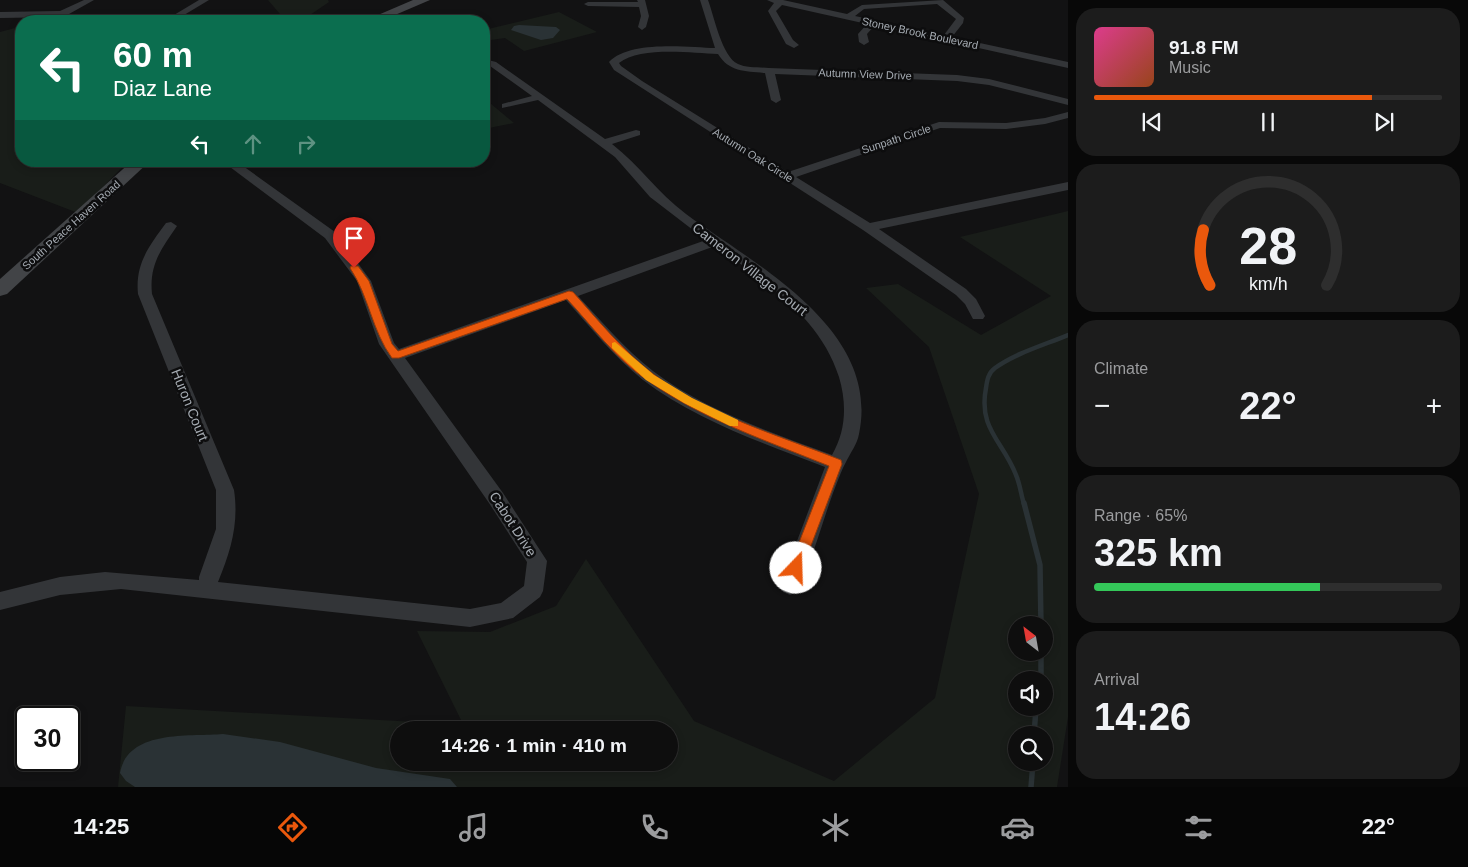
<!DOCTYPE html>
<html lang="en">
<head>
<meta charset="utf-8">
<style>
  body { margin:0; font-family:Arial,sans-serif; background:#1c1c1c; color:#f1f3f6; height:100vh; display:flex; flex-direction:column; font-size:19px; white-space:nowrap }
  * { box-sizing:border-box; margin:0 }
  p { font-size:16px; color:#9b9c9e }
  .icon { flex:none; width:28px; height:28px; fill:none; stroke:currentColor; stroke-width:2; stroke-linecap:round; stroke-linejoin:round }
  .map { position:relative; flex:1; overflow:hidden }
  .details { display:flex; flex-direction:column; gap:8px; padding:8px; background:#080808; width:400px }
  .details>* { flex:none }
  .guide { position:absolute; left:15px; top:15px; width:475px; height:152px; border-radius:20px; box-shadow:0 2px 8px #0003,0 0 0 1px #2e2e2e; background:#0b6e4f; color:#fff; overflow:hidden }
  .needle { width:32px; rotate:329deg }
  .fabs { position:absolute; left:1008px; top:616px; display:grid; gap:10px }
  .fabs a { display:grid; place-items:center; width:45px; height:45px; border-radius:50%; background:#0e0e0e; box-shadow:0 2px 8px #0003,0 0 0 1px #2e2e2e; font-size:25px }
  .speed { position:absolute; left:15px; top:706px; display:flex; gap:10px; font-size:25px; font-weight:700; text-align:center }
  .speed>* { display:grid; place-content:center; width:65px; height:65px; border-radius:50%; background:#0e0e0e; box-shadow:0 2px 8px #0003,0 0 0 1px #2e2e2e; line-height:1 }
  .speed .limit { border:2px solid #111; border-radius:8px; background:#fff; color:#111 }
  .pin { position:absolute; display:grid; place-items:center; width:42px; height:42px; color:#fff; margin:-51px -21px; border-radius:50% 50% 50% 0; rotate:-45deg; box-shadow:0 0 5px #0007 }
  .pin .icon { rotate:45deg }
  .me { position:absolute; width:55px; margin:-28px; rotate:21deg; stroke-linejoin:round; filter:drop-shadow(0 0 4px #0008) }
  .turn { display:flex; align-items:center; gap:18px; height:105px; padding:0 15px; font-size:22px }
  .turn .icon { width:65px; height:65px; stroke-width:2.5 }
  .turn b { display:block; font-size:35px; line-height:42px }
  .lanes { display:flex; align-items:center; height:48px; padding:0 15px; background:#0003; justify-content:center; gap:25px; direction:ltr }
  .lanes .off { opacity:.35 }
  .big { font-size:38px; font-weight:700; line-height:1.1 }
  .details .widget { flex:1; display:flex; flex-direction:column; justify-content:center; gap:8px; min-width:0; padding:0 18px; border-radius:20px; background:#1c1c1c }
  .details .dial { align-items:center; gap:0 }
  .dial svg { height:130px; overflow:visible; fill:none; stroke:#2e2e2e; stroke-width:7; stroke-linecap:round; text-anchor:middle }
  .dial text { fill:#f1f3f6; stroke:none }
  .song { display:flex; align-items:center; gap:15px }
  .cover { width:60px; height:60px; border-radius:8px; background:linear-gradient(135deg,hsl(330 70% 55%),hsl(20 70% 35%)) }
  .played { height:5px; border-radius:2px; background:linear-gradient(90deg,#ea580c 80%,#2e2e2e 80%) }
  .keys { display:flex; justify-content:space-around; direction:ltr }
  .heat { display:flex; justify-content:space-between; align-items:center; font-size:28px; direction:ltr }
  .charge { height:8px; border-radius:4px; background:linear-gradient(90deg,#34c759 65%,#2e2e2e 0) }
  .trip { position:absolute; left:390px; top:721px; width:288px; height:50px; border-radius:25px; background:#0e0e0e; box-shadow:0 2px 8px #0003,0 0 0 1px #2e2e2e; font-weight:700; line-height:50px; text-align:center }
  .tabs { display:flex; height:80px; justify-content:space-around; align-items:center; background:#060606; color:#9b9c9e }
  .tabs .icon { width:35px; height:35px }
  .tabs .active { color:#ea580c }
  .tabs b { font-size:22px; color:#f1f3f6 }
  main { display:flex; flex:1; min-height:0 }
  .map>svg:first-child { display:block }
  .green { fill:#191d19; fill-rule:evenodd }
  .water { fill:#2a3235 }
  .lines { fill:none; stroke-linecap:round; stroke-linejoin:round }
  .stream-far1 { stroke:#2a3235; stroke-width:4.5 }
  .stream { stroke:#2a3235; stroke-width:5.5 }
  .minor { fill:#333538; fill-rule:evenodd }
  .secondary { fill:#424447; fill-rule:evenodd }
  .route { fill:#ea580c; stroke:#983908 }
  .slow { fill:#f59e0b }
  .labels { text-anchor:middle; stroke-width:5; stroke-linejoin:round; paint-order:stroke }
  .far-street-label { font-size:11px; fill:#a5abb2; stroke:#0d0d0e }
  .street-label { font-size:14px; fill:#a5abb2; stroke:#0d0d0e }
</style>
</head>
<body>
<main>
<div class="map">
<svg width="1068" height="787" viewBox="0 0 1068 787">
  <rect width="100%" height="100%" fill="#121213"/>
  <g class="green">
    <polygon points="268,0 328,0 329,2 301,21 286,21"/>
    <polygon points="559,12 597,32 524,51 505,38 484,41 484,30"/>
    <polygon points="15,28 21,31 21,161 128,161 78,213 0,183 0,32"/>
    <polygon points="484,98 514,123 484,129"/>
    <path d="M1068 211V717L1057 787H118L126 706 416 722H462L417 631 490 632 556 606 586 559 694 721 834 781 935 698 979 494 929 347 866 288 898 284 981 335 1051 296 960 237ZM1016 625H1044V652H1016ZM1016 680H1044V708H1016ZM399 730H669V762H399ZM1016 735H1044V762H1016Z"/>
  </g>
  <g class="water">
    <polygon points="519,25 556,27 560,30 553,38 541,40 511,30 514,26"/>
    <path d="M223 734 280 742 376 768 450 779 457 787H135L126 781 120 773C128 729 189 737 223 734Z"/>
  </g>
  <g class="lines">
    <path class="stream-far1" d="M1024 504C1021 495 1020 484 1016 475 1003 441 978 429 986 388 987 381 988 373 995 368 1016 353 1044 345 1068 335"/>
    <g class="stream">
      <polyline points="1024,503 1040,565 1041,625"/>
      <polyline points="1041,652 1041,680"/>
      <polyline points="1034,735 1036,708"/>
      <polyline points="1031,787 1033,762"/>
    </g>
    <g class="minor">
      <polygon points="84,0 94,0 69,14 86,21 75,21 61,17 0,18 0,12 60,11"/>
      <polygon points="199,0 209,0 174,21 164,21"/>
      <polygon points="637,0 645,0 649,16 646,27 642,30 638,27 641,16 639,7 588,6 584,4 588,2 638,2"/>
      <path d="M700 0H708C714 16 722 57 738 64 746 68 760 67 769 68L957 75 989 79 1068 99V105L989 85 957 81 775 74 781 100 776 103 771 100 765 73C745 71 729 72 718 54 691 53 640 46 619 63L621 66 642 81 788 172 939 122 1006 123 1045 118 1068 112V118L1045 124 1006 129 940 128 796 177 870 223 1068 182V190L879 229 966 289 976 299 985 316 983 319H973L965 304 956 295 863 230 614 70 609 62C629 40 688 47 715 48Z"/>
      <path d="M767 0H783L847 14 862 5 943 0 964 18 963 23 952 37 1068 62V68L875 25 867 34 869 42 864 45 859 42 858 34 867 24 782 5 776 11 793 40 799 45 794 48 786 44 768 11 774 3ZM937 4 956 19 944 35 855 16 864 9Z"/>
      <path d="M484 59 496 62 605 139 636 130 640 131V135L612 144C639 165 658 193 686 214 755 265 881 329 859 434 857 445 850 453 846 462 841 471 837 483 833 493 821 526 812 561 797 592L790 595 783 592 780 586 825 467C763 443 697 421 643 380 614 357 591 328 566 300L405 358 503 493 547 561 543 591 540 597 513 618 470 627 121 589 60 595 0 610V592L60 577 105 572 199 580V577L216 529V490L138 294C135 264 149 246 166 223L171 222 177 226C161 249 149 265 152 294L234 490C239 523 231 551 218 582L470 609 501 603 524 586 527 562 489 503 379 344 357 281 325 238 222 161H236L335 232 371 281 394 343 399 349 706 240 650 197 615 157 538 100 502 108V104L532 96 490 66 484 65ZM715 246C765 281 820 317 839 377 847 404 846 431 832 455 771 432 706 411 653 371 625 349 602 322 578 296Z"/>
    </g>
    <g class="secondary">
      <polygon points="413,0 430,0 381,21 364,21"/>
      <polygon points="132,161 150,161 7,294 0,296 0,279"/>
    </g>
  </g>
  <path class="route" d="M351 266H358L369 281 392 344 398 351 569 291 573 292C598 320 623 351 653 374 708 415 778 435 841 460L842 464 801 572 796 574 791 572 789 568 829 466C767 441 702 419 647 380 616 359 592 326 567 299L399 358H392C372 331 369 296 350 268Z"/>
  <polygon class="slow" points="615,342 654,375 692,398 738,420 738,426 730,426 684,403 646,380 612,348 612,343"/>
  <g class="labels">
    <g class="far-street-label">
      <text transform="translate(920 33) rotate(12)" y="4">Stoney Brook Boulevard</text>
      <text transform="translate(865 74) rotate(2)" y="4">Autumn View Drive</text>
      <text transform="translate(896 139) rotate(-18)" y="4">Sunpath Circle</text>
      <text transform="translate(753 155) rotate(32)" y="4">Autumn Oak Circle</text>
      <text transform="translate(71 225) rotate(-42)" y="4">South Peace Haven Road</text>
    </g>
    <g class="street-label">
      <text transform="translate(750 269) rotate(38)" y="5">Cameron Village Court</text>
      <text transform="translate(190 405) rotate(68)" y="5">Huron Court</text>
      <text transform="translate(513 524) rotate(57)" y="5">Cabot Drive</text>
    </g>
  </g>
</svg>
<div class="fabs">
<a><svg class="needle" viewBox="-14 -14 28 28"><path d="M0-13l5 13h-10z" fill="#e53935"/><path d="M0 13l5-13h-10z" fill="#9b9c9e"/></svg></a>
<a><svg class="icon" aria-label="sound" viewBox="0 0 24 24"><path d="M4 9h4l5-4v14l-5-4H4zM17 9q2 3 0 6"/></svg></a>
<a><svg class="icon" aria-label="search" viewBox="0 0 24 24"><circle cx="10" cy="10" r="6"/><path d="M15 15l6 6"/></svg></a>
</div>
<div class="speed"><div class="limit">30</div></div>
<div class="pin" style="left:354px;top:268px;background:#d93025"><svg class="icon" aria-label="arrive" viewBox="0 0 24 24"><path d="M6 21V4h12l-3 4 3 4H6"/></svg></div>
<svg class="me" style="left:796px;top:568px" viewBox="-20 -20 40 40"><circle r="19" fill="#fff"/><path d="M0-13L10 11 0 6-10 11z" fill="#ea580c"/></svg>
<div class="trip">14:26 · 1 min · 410 m</div>
<div class="guide">
<div class="turn"><svg class="icon" aria-label="left" viewBox="0 0 24 24"><path d="M17 20v-9H6M10 6l-5 5 5 5"/></svg><div><b>60 m</b>Diaz Lane</div></div>
<div class="lanes"><svg class="icon" aria-label="left" viewBox="0 0 24 24"><path d="M17 20v-9H6M10 6l-5 5 5 5"/></svg><svg class="icon off" aria-label="ahead" viewBox="0 0 24 24"><path d="M12 20V5M6 11l6-6 6 6"/></svg><svg class="icon off" aria-label="right" viewBox="0 0 24 24"><path d="M7 20v-9h11M14 6l5 5-5 5"/></svg></div>
</div>
</div>
<section class="details">
<div class="widget">
<div class="song"><i class="cover"></i><div><b>91.8 FM</b><p>Music</p></div></div>
<div class="played"></div>
<div class="keys"><svg class="icon" aria-label="previous" viewBox="0 0 24 24"><path d="M18 5L8 12l10 7zM5 5v14"/></svg><svg class="icon" aria-label="pause" viewBox="0 0 24 24"><path d="M8 5v14M16 5v14"/></svg><svg class="icon" aria-label="next" viewBox="0 0 24 24"><path d="M6 5l10 7-10 7zM19 5v14"/></svg></div>
</div>
<div class="widget dial"><svg viewBox="0 0 100 80">
<path d="M14 69A42 42 0 1 1 86 69"/>
<path d="M14 69A42 42 0 0 1 10 35" stroke="#ea580c"/>
<text x="50" y="56" font-size="32" font-weight="700">28</text>
<text x="50" y="72" font-size="11">km/h</text>
</svg></div>
<div class="widget"><p>Climate</p>
<div class="heat"><a>−</a><b class="big">22°</b><a>+</a></div>
</div>
<div class="widget"><p>Range · 65%</p><b class="big">325 km</b><div class="charge"></div></div>
<div class="widget"><p>Arrival</p><b class="big">14:26</b></div>
</section>
</main>
<nav class="tabs">
<b>14:25</b>
<svg class="icon active" aria-label="directions" viewBox="0 0 24 24"><path d="M12 3l9 9-9 9-9-9zM9 14v-3h6M13 9l2 2-2 2"/></svg>
<svg class="icon" aria-label="music" viewBox="0 0 24 24"><path d="M9 18V5l10-2v13"/><circle cx="6" cy="18" r="3"/><circle cx="16" cy="16" r="3"/></svg>
<svg class="icon" aria-label="phone" viewBox="0 0 24 24"><path d="M5 4h4l2 5-3 2q2 4 5 5l2-3 5 2v4C11 20 4 13 5 4z"/></svg>
<svg class="icon" aria-label="climate" viewBox="0 0 24 24"><path d="M12 3v18M4 7l16 10M4 17L20 7"/></svg>
<svg class="icon" aria-label="car" viewBox="0 0 24 24"><path d="M5 17H2v-5l4-1 3-4h7l3 4 3 1v5h-3M9 17h6M6 11h13"/><circle cx="7" cy="17" r="2"/><circle cx="17" cy="17" r="2"/></svg>
<svg class="icon" aria-label="filters" viewBox="0 0 24 24"><path d="M4 7h16M4 17h16"/><circle cx="9" cy="7" r="2"/><circle cx="15" cy="17" r="2"/></svg>
<b>22°</b>
</nav>
</body>
</html>
